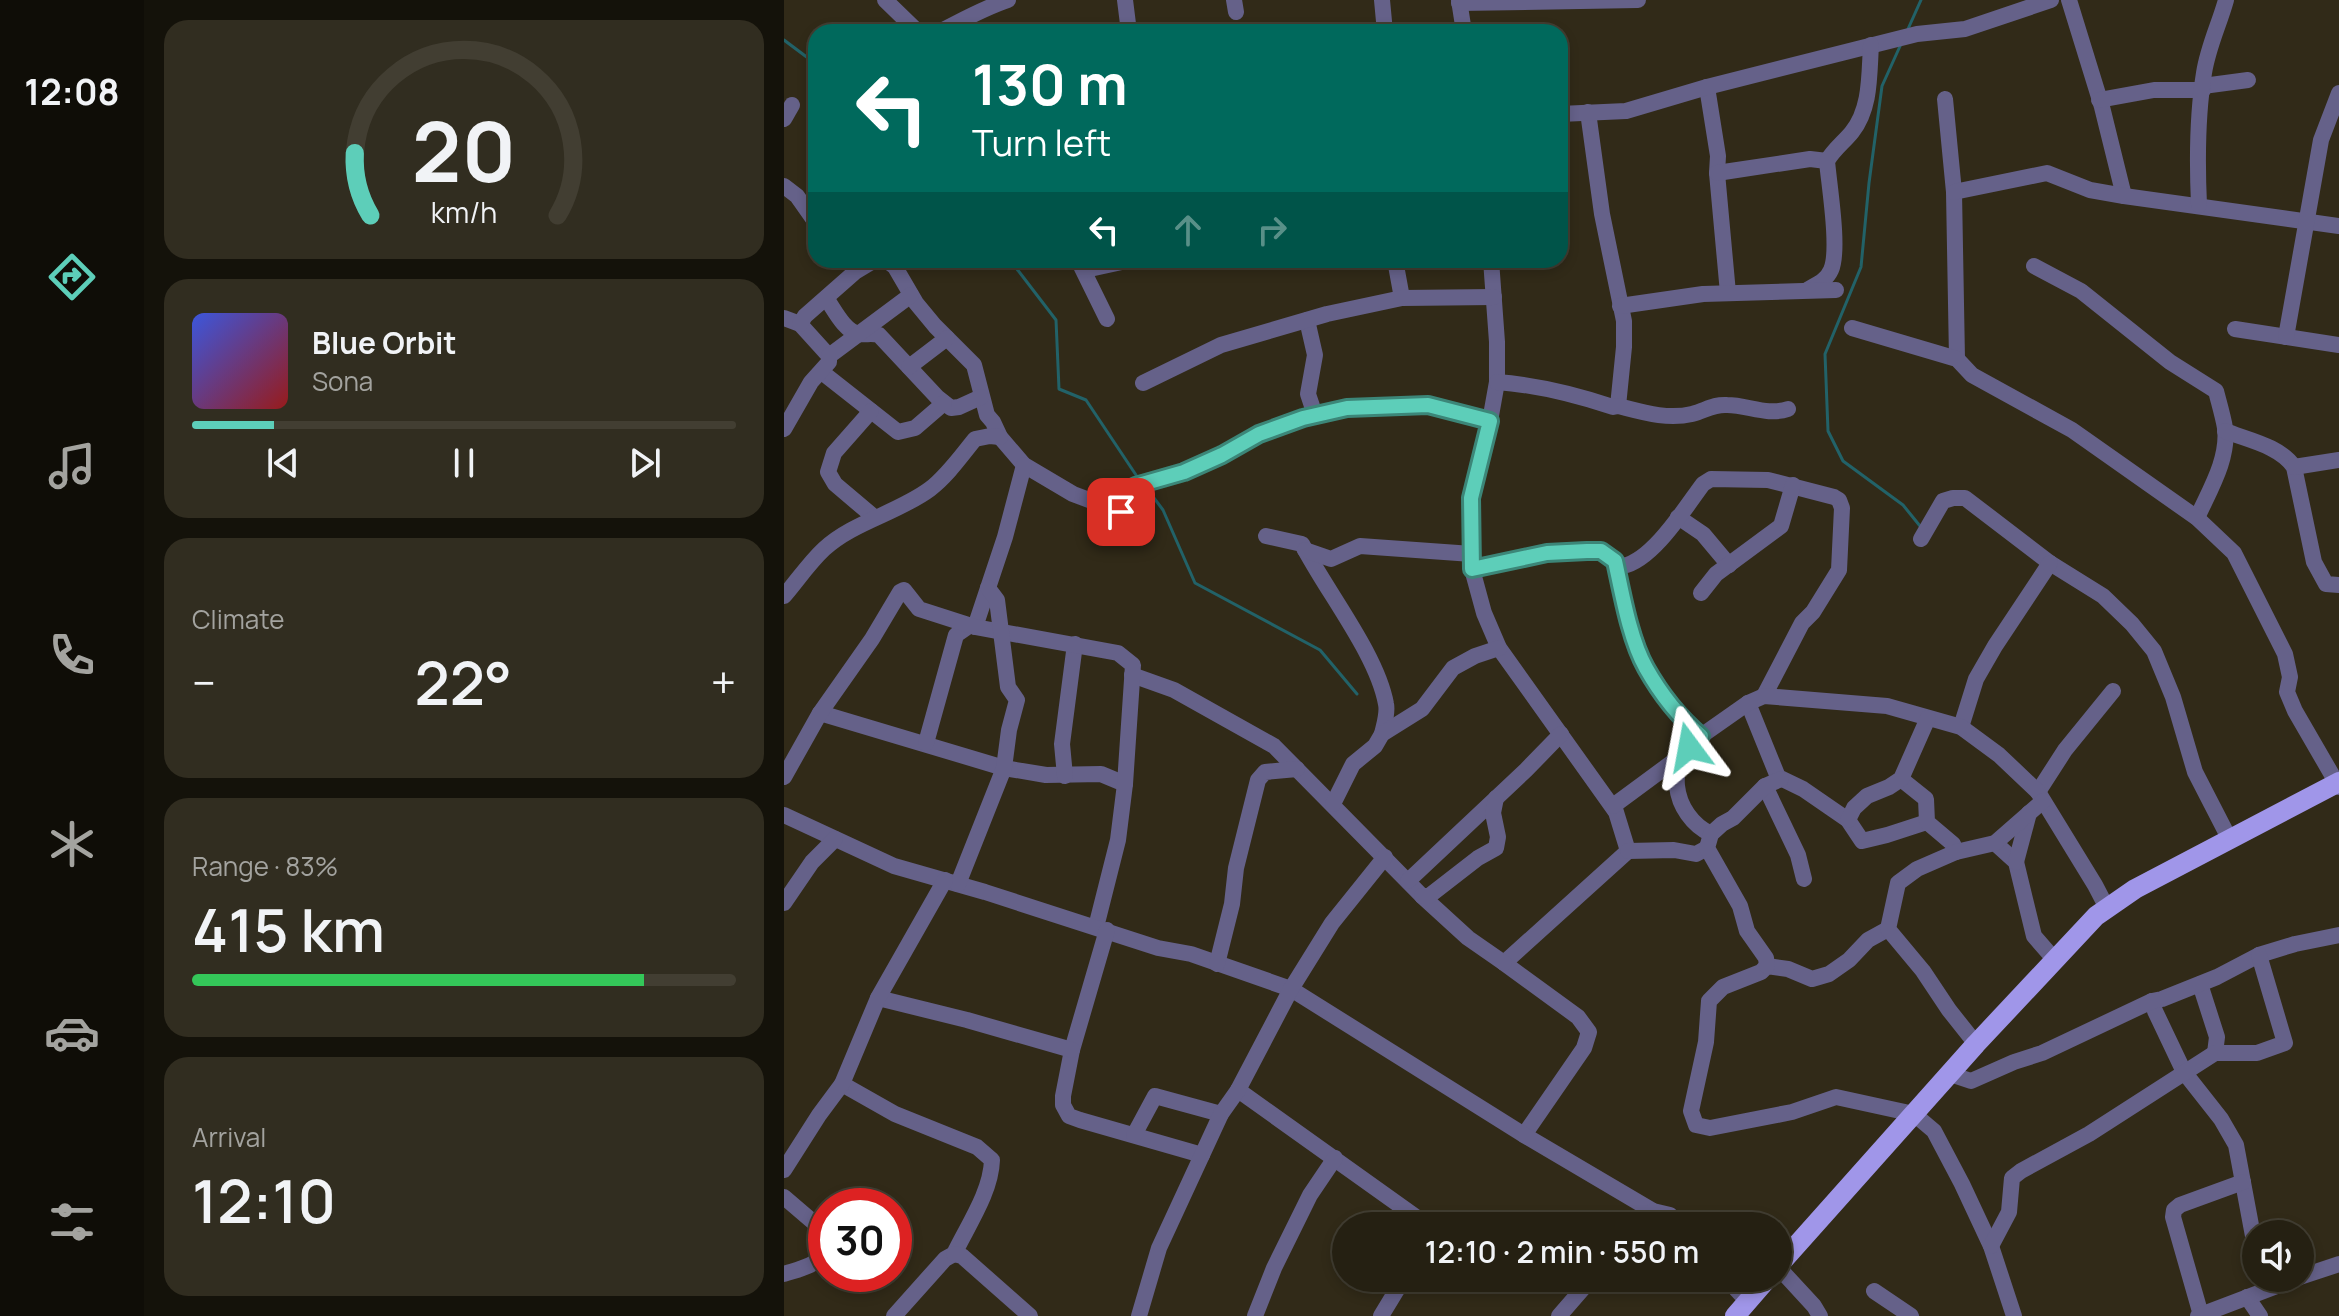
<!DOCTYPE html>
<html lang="en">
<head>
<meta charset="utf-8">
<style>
  body { margin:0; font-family:Manrope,sans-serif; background:#312d20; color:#f1f3f6; height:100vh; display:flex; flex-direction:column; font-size:30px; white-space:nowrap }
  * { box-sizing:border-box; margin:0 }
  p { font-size:26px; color:#a3a39f }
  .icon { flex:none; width:44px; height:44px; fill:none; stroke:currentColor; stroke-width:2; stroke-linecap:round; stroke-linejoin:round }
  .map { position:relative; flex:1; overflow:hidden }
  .details { display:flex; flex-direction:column; gap:20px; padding:20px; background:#14120a; width:640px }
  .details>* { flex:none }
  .top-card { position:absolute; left:24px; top:24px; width:760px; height:244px; border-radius:24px; box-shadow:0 4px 12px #0003,0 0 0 2px #423e32; background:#00695c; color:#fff; overflow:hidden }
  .controls { position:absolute; left:1458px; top:1220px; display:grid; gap:16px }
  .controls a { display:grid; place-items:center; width:72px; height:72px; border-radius:50%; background:#252012; box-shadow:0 4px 12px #0003,0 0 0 2px #423e32; font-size:40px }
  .speed { position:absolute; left:24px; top:1188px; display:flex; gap:16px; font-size:40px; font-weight:700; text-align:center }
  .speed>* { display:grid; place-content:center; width:104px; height:104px; border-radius:50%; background:#252012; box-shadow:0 4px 12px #0003,0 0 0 2px #423e32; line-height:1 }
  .speed .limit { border:12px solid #d22; background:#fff; color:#111 }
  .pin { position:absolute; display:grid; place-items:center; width:68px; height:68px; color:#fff; margin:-34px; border-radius:16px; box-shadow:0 4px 12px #0006 }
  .me { position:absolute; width:88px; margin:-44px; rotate:347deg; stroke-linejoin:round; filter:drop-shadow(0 0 6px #0008) }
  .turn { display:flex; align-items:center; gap:28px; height:168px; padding:0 32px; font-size:36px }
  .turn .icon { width:104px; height:104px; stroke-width:2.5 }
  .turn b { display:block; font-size:56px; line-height:68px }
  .lanes { display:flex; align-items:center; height:76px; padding:0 32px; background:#0003; justify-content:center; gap:40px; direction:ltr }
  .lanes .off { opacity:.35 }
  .big { font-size:60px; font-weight:600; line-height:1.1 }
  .details .tile { flex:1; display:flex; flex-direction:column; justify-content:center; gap:12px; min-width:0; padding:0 28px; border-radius:24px; background:#312d20 }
  .details .dial { align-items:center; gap:0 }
  .dial svg { height:208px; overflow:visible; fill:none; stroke:#423e32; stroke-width:7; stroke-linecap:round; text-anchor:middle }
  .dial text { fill:#f1f3f6; stroke:none }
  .song { display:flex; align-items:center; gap:24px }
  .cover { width:96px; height:96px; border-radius:12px; background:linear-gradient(135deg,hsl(230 70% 55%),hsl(0 70% 35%)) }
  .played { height:8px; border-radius:4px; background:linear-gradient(90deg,#5dceb9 15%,#423e32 15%) }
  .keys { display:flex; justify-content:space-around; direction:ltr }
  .heat { display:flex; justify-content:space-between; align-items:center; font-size:44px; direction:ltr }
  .charge { height:12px; border-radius:6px; background:linear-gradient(90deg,#34c759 83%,#423e32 0) }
  .trip { position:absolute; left:548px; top:1212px; width:460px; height:80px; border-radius:40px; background:#252012; box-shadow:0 4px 12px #0003,0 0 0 2px #423e32; font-weight:600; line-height:80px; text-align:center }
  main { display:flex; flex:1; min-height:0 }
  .dock { display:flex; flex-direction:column; width:144px; justify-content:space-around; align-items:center; background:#0f0d07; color:#a3a39f }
  .dock .icon { width:56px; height:56px }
  .dock .selected { color:#5dceb9 }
  .dock b { font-size:36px; color:#f1f3f6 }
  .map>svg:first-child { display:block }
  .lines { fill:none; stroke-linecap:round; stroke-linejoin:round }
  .stream { stroke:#226268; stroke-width:3 }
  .minor { stroke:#656189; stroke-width:16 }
  .major { stroke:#a096e9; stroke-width:20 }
  .route-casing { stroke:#3c8678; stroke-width:20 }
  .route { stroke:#5dceb9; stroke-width:14 }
</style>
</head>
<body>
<main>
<nav class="dock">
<b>12:08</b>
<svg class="icon selected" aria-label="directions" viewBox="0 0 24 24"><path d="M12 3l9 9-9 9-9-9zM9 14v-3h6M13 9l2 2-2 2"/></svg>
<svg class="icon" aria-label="music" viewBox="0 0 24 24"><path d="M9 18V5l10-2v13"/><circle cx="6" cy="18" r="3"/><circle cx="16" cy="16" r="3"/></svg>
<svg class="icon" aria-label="phone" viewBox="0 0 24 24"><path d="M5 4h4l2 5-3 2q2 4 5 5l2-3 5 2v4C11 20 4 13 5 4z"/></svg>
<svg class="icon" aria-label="climate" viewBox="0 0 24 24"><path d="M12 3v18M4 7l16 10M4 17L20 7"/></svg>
<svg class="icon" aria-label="car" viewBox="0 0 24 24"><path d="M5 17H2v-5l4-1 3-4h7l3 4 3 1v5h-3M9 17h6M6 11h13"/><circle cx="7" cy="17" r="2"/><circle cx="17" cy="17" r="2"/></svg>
<svg class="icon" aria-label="filters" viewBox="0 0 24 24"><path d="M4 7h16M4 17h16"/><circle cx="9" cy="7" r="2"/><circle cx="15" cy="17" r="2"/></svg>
</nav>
<section class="details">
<div class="tile dial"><svg viewBox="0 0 100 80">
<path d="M14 69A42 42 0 1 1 86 69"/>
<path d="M14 69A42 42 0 0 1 8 45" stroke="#5dceb9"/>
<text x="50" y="56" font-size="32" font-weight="700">20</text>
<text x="50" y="72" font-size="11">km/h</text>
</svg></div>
<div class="tile">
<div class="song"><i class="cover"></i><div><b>Blue Orbit</b><p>Sona</p></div></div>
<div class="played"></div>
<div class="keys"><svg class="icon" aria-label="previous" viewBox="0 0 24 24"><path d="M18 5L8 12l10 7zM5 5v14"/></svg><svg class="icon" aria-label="pause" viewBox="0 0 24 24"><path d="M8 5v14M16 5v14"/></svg><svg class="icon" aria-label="next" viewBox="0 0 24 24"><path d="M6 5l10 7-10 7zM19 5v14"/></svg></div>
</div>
<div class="tile"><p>Climate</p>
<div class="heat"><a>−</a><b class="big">22°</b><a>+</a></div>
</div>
<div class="tile"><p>Range · 83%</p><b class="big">415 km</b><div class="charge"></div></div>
<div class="tile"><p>Arrival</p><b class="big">12:10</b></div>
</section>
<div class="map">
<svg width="1555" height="1316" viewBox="0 0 1555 1316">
  <rect width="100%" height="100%" fill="#312a18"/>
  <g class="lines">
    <g class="stream">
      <polyline points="1124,29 1137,0"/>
      <polyline points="0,40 32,64"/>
      <polyline points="1117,44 1098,86 1085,183 1077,267 1041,354 1044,431 1059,461 1119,505 1136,526"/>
      <polyline points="226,260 272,320 275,389 302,400 354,478"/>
      <polyline points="364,490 379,510 411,583 536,650 573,694"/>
    </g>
    <g class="minor">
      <polyline points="101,0 134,32"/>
      <polyline points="341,0 345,32"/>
      <polyline points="450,0 452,12"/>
      <polyline points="598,0 601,32"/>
      <polyline points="675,0 680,32"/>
      <polyline points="1285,0 1318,107 1340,196"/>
      <polyline points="675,3 854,0"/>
      <path d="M155 32C177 21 200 8 224 0"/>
      <polyline points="1419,86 1464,80"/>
      <polyline points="923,87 934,156 933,173 944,293"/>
      <polyline points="1161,99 1170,192 1173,359"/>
      <polyline points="1315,100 1370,90 1419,90"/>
      <polyline points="804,112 818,214 840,321 840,347 834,406"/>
      <polyline points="776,114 842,111 923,87 1133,34 1181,29 1267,0"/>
      <polyline points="0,119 8,105"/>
      <polyline points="933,173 1026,159 1043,161"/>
      <polyline points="0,186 13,196 32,223"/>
      <polyline points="1170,192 1263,173 1306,190 1340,196 1555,226"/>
      <path d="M1415 205C1413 161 1413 116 1420 73 1424 47 1435 25 1442 0"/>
      <polyline points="102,260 111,267 132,303 151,326 190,365 203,415 209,422 216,437 240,465 289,494 337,512 351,486 400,472 438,455 475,434 519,418 563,408 644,405 706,421"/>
      <polyline points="294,260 323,319"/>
      <polyline points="611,260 618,298"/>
      <polyline points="707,260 713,342 713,382 706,421 687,498 688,569 700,613 715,648 832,812 844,851 720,963 794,1017 805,1032 800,1048 740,1135"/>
      <path d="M1250 266 1297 291 1386 362 1432 391C1435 403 1439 416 1441 428 1445 459 1425 491 1413 518"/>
      <polyline points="301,270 347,260"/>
      <path d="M1023 290C1033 284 1042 281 1047 270 1056 250 1045 185 1043 161 1050 149 1060 142 1068 132 1087 108 1085 75 1087 45"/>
      <path d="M42 298C50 309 60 331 75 334 82 335 88 333 95 335L153 397 167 408 175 407 197 397"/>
      <polyline points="836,306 919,294 1052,290"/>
      <polyline points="0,318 16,324 45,356"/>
      <polyline points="523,320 531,355 524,394 531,415"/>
      <polyline points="16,324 21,316 71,272 91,260"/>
      <polyline points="1068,328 1173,359 1188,375 1288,430 1413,518 1450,553 1501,654 1506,677 1503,692 1511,711 1555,787"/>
      <polyline points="1451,329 1555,345"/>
      <polyline points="1502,337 1537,140 1555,93"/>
      <polyline points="125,367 163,338"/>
      <polyline points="35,374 39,373 114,432 131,428 160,403"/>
      <path d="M713 382C754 385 790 394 829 407L834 406C858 412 883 420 908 414 921 411 929 404 943 405 964 405 983 416 1004 409"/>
      <polyline points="359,383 437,345 543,314 618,298 710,297"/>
      <polyline points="87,411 50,453 44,472 51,484 90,517"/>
      <polyline points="0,429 27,382 45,362 45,356 127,295"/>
      <path d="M1441 431C1464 440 1496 446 1510 467L1530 562 1542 584 1555 585"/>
      <polyline points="1510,467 1555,460"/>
      <polyline points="894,517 919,534 945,565"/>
      <path d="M482 536 518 544C542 591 593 654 602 704 604 713 600 725 598 734"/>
      <polyline points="1137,539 1159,501 1169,498 1181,498 1266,563 1319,596 1348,624 1370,651 1389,697 1411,772 1446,840"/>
      <polyline points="521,550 547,559 576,546 688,554"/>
      <polyline points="831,561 842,611 861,668 900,721 917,736"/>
      <path d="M688 569C715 563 795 543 818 552 825 555 832 562 839 566 869 560 901 508 919 484L927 479 984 480 1050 497 1055 500 1058 508 1055 570 1029 612 1018 623 980 696"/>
      <polyline points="917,593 932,574 997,526 1009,485"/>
      <path d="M0 596C13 581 25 563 40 549 69 522 114 513 146 489 164 475 177 456 191 439L206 436 216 437"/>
      <polyline points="191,627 221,537 240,465"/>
      <polyline points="348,675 390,690 490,746 638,896 684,938 720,963"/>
      <polyline points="964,703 994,777 1019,789 1064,820 1078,841 1103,835 1143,822"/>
      <polyline points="36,713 220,768 262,775 317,774 341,784"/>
      <polyline points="1177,727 1192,679 1211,646 1266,563"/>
      <polyline points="142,743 172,635 185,626"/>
      <path d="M894 758C894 767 892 777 893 786 895 806 908 825 927 834"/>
      <polyline points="281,776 278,744 291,644"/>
      <polyline points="0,777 36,713 88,639 116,592 120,590 135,609 191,627 334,653 349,665 341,784 334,840 312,927"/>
      <polyline points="1117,779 1142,799 1143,822 1169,844 1172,852"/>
      <polyline points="981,786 1014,855 1020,879"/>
      <polyline points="1254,792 1281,750 1329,691"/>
      <polyline points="549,804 569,764 591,746 598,734 638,709 669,668 691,656 715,648"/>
      <polyline points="829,806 894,758 917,736 964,703 980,696 1103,706 1177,727 1215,755 1254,792 1311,885 1323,908"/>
      <polyline points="0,815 110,866 201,892 374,948 407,954 507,989 740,1135 869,1211 886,1215 895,1226"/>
      <polyline points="1064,820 1070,808 1083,796 1105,787 1117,779 1144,718"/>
      <polyline points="1211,843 1232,862 1250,936 1270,959"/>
      <polyline points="844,851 890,850 912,854 923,848"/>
      <polyline points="1232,862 1245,813"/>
      <polyline points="624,881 742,770 777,734"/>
      <polyline points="174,884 220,768 225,730 233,700 224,687 213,600 204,588"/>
      <polyline points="638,896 645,896 694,858 712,848 714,837 709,813 712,798"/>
      <polyline points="0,903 28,862 51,839"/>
      <polyline points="1104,929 1084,940 1065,960 1045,974 1028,979 1004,969 983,966 977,972 939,987 925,1001 922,1042 907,1111 912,1125 926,1128 1008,1112 1052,1097 1130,1114 1150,1131 1178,1184 1207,1246 1230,1316"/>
      <polyline points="323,930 288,1050 279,1096 279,1105 285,1116 296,1120 418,1155"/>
      <polyline points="433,964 448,904 452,868 474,780 481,772 513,769"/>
      <polyline points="983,966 982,958 963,931 956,906 923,848 927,834 938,824 949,818 981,786 997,779"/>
      <polyline points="1416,984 1433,1037 1431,1053"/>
      <polyline points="94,998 183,1020 288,1050"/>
      <polyline points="1368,1001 1371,1011 1400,1072 1437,1119 1452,1145 1472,1252"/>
      <polyline points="1192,1044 1165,1010 1139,971 1104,929 1114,883 1133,869 1172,852 1211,843 1259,801"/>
      <polyline points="1166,1074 1187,1081 1230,1062 1258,1053 1368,1001 1378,999 1433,977 1475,955 1511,944 1555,935"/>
      <path d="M58 1084 111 1114 193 1147 208 1160C207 1192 184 1225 170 1254L161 1259 110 1316"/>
      <polyline points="454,1090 632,1217 640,1226"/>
      <polyline points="350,1135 371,1096 437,1114"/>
      <polyline points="0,1170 35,1115 58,1084 94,998 161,880"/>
      <polyline points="0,1197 42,1233"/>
      <polyline points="855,1226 869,1211"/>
      <polyline points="1207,1246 1225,1212 1228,1178 1237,1171 1305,1134 1431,1053 1473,1053 1501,1043 1475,955"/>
      <polyline points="170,1254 178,1256 246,1316"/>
      <polyline points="994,1267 1030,1306 1036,1316"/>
      <path d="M0 1274C15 1269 31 1266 42 1253"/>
      <polyline points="1516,1277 1555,1264"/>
      <polyline points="942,1278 964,1302"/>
      <polyline points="1090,1291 1127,1316"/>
      <polyline points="1463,1297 1476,1316"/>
      <polyline points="1417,1315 1389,1217 1390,1210 1396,1205 1459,1182"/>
      <polyline points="355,1316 375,1248 437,1114 454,1090 507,989 548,923 601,857"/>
      <polyline points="471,1316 490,1268 526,1195 551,1158"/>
      <polyline points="597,1316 620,1278"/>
      <polyline points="775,1316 808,1278"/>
      <polyline points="1414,1316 1514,1278"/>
    </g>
    <g class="major">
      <polyline points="994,1266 1192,1044 1312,916 1351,889 1555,782"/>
      <polyline points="951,1316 984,1278"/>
    </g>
  </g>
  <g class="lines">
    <g class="route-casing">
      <path id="route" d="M337 512 351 486 400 472 438 455 475 434 519 418 563 408 644 405 706 421 687 498 688 569 763 553 803 551H817L831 561C838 593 846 640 862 668 876 693 896 718 917 736L905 747"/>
    </g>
    <use href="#route" class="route"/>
  </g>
</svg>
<div class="controls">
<a><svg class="icon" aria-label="sound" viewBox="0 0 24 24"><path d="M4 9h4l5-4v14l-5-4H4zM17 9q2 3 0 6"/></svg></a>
</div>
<div class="speed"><div class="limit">30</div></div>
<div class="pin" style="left:337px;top:512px;background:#d93025"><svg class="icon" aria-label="arrive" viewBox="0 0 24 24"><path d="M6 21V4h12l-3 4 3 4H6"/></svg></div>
<svg class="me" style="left:905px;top:747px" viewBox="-20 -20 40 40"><path d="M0-17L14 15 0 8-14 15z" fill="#5dceb9" stroke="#fff" stroke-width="4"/></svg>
<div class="trip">12:10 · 2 min · 550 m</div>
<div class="top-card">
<div class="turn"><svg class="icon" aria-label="left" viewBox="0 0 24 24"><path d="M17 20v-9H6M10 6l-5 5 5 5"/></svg><div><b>130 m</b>Turn left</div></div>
<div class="lanes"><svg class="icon" aria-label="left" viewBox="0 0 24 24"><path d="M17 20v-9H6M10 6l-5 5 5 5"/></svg><svg class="icon off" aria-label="ahead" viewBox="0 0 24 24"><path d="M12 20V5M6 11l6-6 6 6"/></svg><svg class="icon off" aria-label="right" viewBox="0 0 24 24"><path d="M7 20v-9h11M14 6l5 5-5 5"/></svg></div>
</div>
</div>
</main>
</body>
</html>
